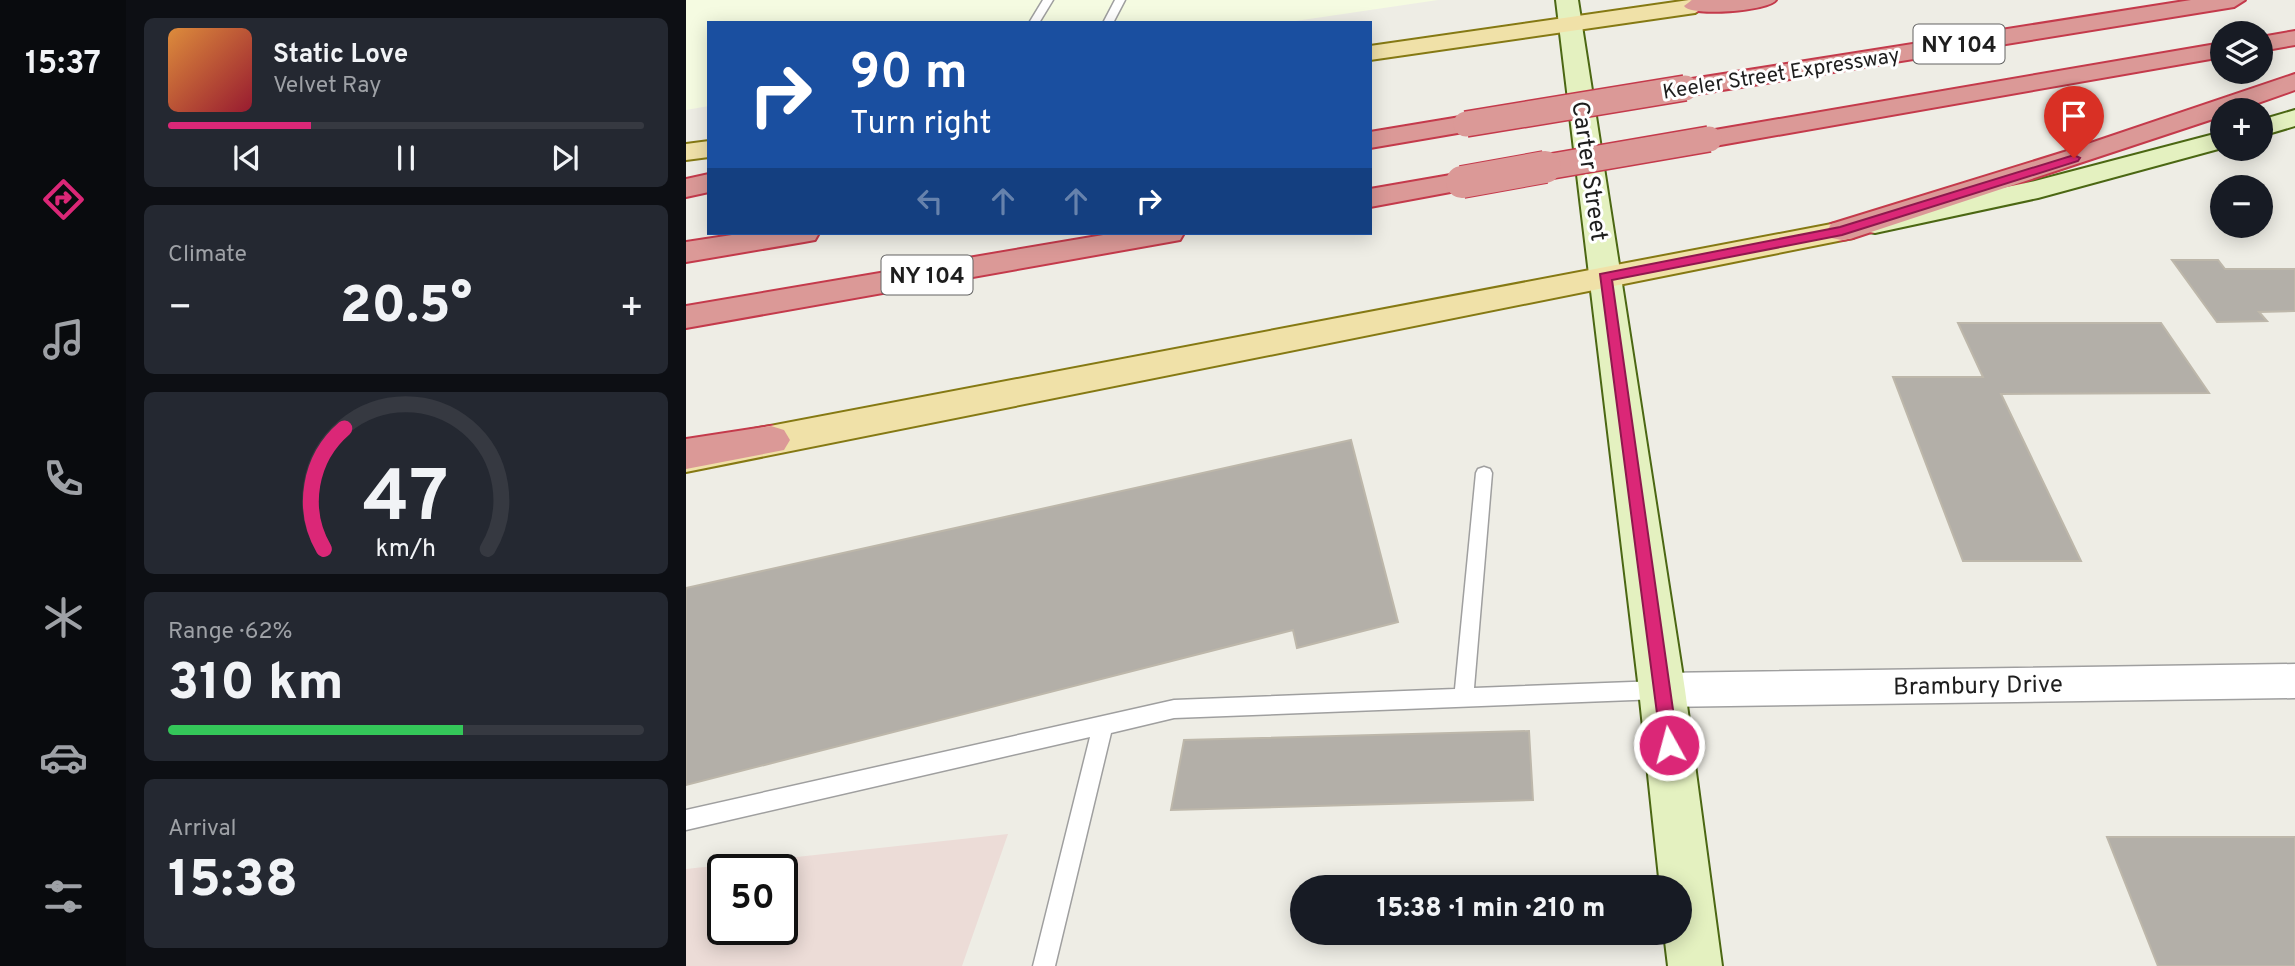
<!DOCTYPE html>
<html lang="en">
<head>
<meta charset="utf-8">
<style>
  body { margin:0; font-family:Overpass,sans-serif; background:#242831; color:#f1f3f6; height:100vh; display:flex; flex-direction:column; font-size:26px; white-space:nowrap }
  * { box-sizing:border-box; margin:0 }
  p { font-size:23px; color:#9ea1a6 }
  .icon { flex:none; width:38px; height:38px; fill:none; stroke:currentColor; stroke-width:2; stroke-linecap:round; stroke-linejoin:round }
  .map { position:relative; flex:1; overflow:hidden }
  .details { display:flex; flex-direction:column; gap:18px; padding:18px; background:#0d0f14; width:560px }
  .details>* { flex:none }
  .guide { position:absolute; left:21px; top:21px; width:665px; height:214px; border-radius:0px; box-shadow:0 4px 18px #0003; background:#1a4fa0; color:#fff; overflow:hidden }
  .controls { position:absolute; left:1524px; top:21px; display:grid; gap:14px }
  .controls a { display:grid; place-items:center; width:63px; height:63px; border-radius:50%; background:#171b24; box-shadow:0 4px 18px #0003; font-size:35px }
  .speed { position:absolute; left:21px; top:854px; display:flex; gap:14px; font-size:35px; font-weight:700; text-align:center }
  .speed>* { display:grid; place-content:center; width:91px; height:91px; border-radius:50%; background:#171b24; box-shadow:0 4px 18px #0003; line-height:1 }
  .speed .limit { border:4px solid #111; border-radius:10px; background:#fff; color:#111 }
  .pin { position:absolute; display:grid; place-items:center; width:60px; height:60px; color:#fff; margin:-72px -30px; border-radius:50% 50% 50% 0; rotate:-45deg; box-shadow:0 0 7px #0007 }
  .pin .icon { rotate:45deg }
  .me { position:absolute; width:77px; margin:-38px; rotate:353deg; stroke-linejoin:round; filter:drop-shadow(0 0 5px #0008) }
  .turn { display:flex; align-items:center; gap:24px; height:147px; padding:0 28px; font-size:32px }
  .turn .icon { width:91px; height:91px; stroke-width:2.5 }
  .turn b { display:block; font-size:49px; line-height:60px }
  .lanes { display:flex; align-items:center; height:66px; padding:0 28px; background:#0003; justify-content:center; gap:35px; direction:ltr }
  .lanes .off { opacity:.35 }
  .big { font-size:52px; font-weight:800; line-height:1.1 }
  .details .tile { flex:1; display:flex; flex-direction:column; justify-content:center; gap:10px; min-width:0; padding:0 24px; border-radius:10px; background:#242831 }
  .details .dial { align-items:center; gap:0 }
  .dial svg { height:182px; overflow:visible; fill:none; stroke:#363941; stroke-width:7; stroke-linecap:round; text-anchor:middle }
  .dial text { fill:#f1f3f6; stroke:none }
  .song { display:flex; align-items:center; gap:21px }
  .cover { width:84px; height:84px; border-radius:10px; background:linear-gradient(135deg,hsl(30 70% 55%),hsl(350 70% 35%)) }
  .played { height:7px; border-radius:4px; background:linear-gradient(90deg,#db2777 30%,#363941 30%) }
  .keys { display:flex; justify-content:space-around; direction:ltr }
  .heat { display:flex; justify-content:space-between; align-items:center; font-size:38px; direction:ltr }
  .charge { height:10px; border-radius:5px; background:linear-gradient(90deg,#34c759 62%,#363941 0) }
  .trip { position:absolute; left:604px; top:875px; width:402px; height:70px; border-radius:35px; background:#171b24; box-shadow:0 4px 18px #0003; font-weight:800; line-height:70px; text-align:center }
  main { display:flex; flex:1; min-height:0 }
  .menu { display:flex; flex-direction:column; width:126px; justify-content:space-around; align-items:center; background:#090b0e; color:#9ea1a6 }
  .menu .icon { width:49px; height:49px }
  .menu .current { color:#db2777 }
  .menu b { font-size:32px; color:#f1f3f6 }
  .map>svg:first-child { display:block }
  .commercial { fill:#ecdcd7; fill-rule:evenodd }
  .education { fill:#f5fbe1 }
  .building { fill:#b3afa8; stroke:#bdb7aa; stroke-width:2 }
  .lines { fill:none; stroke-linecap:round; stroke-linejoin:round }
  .lane-casing { stroke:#9f9f9f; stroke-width:3 }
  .street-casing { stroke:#9f9f9f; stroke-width:3 }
  .secondary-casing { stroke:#4b6713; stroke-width:4 }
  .primary-casing { stroke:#857913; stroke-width:4 }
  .highway-casing { stroke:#c43a4b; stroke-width:4 }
  .lane { fill:#fff; fill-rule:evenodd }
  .street { fill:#fff; fill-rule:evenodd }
  .secondary { fill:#e4f1c0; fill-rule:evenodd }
  .primary { fill:#f0e1a8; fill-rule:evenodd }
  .highway { fill:#db9997; fill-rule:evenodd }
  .highway-bridge-far1-casing { stroke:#c43a4b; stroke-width:28; stroke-linecap:butt }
  .highway-bridge-casing { stroke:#c43a4b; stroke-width:34; stroke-linecap:butt }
  .highway-bridge-far1 { stroke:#db9997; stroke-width:25 }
  .highway-bridge { stroke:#db9997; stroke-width:32 }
  .route { fill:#db2777; stroke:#8e194d; stroke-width:2 }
  .labels { text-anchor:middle; stroke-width:6; stroke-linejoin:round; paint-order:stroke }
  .far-street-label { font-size:21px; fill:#1e1e1e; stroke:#fff }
  .shield { fill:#fff; stroke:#626262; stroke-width:2 }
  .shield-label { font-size:23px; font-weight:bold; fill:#1e1e1e }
  .street-label { font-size:24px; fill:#1e1e1e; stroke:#fff }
</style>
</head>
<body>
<main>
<nav class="menu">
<b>15:37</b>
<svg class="icon current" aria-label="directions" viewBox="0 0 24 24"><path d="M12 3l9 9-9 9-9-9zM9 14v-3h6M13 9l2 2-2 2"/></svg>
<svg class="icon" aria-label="music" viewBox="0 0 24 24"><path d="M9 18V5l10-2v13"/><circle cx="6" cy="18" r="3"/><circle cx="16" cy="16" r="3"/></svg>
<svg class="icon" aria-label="phone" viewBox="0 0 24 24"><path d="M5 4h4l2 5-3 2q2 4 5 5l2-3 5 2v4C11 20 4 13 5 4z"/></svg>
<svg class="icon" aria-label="climate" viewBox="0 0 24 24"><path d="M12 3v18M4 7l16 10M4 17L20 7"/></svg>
<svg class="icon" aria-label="car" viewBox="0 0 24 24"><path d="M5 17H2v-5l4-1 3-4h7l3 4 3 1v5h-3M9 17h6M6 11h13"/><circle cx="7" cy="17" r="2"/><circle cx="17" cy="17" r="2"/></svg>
<svg class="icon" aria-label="filters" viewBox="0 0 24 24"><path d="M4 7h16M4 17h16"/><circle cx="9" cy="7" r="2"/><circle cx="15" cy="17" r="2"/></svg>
</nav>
<section class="details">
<div class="tile">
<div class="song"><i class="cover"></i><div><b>Static Love</b><p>Velvet Ray</p></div></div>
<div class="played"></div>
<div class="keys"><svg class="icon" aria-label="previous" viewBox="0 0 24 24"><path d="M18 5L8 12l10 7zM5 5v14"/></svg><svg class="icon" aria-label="pause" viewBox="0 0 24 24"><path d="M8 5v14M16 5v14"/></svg><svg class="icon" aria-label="next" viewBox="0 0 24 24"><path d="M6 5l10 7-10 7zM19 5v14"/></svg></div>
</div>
<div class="tile"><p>Climate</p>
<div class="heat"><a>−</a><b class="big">20.5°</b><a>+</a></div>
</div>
<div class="tile dial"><svg viewBox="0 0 100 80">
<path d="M14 69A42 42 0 1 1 86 69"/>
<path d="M14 69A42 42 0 0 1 23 16" stroke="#db2777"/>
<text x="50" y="56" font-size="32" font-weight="700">47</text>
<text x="50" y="72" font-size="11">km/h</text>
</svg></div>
<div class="tile"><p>Range · 62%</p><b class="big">310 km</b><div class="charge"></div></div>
<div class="tile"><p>Arrival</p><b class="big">15:38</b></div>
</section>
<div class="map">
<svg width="1609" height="966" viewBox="0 0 1609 966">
  <rect width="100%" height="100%" fill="#eeede5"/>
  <path class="commercial" d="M322 834 276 966H0V869ZM37 870H96V929H37Z"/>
  <polygon class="education" points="0,0 752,0 596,23 23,23 23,106 0,110"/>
  <g class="building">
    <polygon points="1486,260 1532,260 1539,269 1609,269 1609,311 1573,312 1581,321 1531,322"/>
    <polygon points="1272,323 1475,323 1523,393 1315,394 1395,561 1277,561 1207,377 1297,377"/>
    <polygon points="665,440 712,622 611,648 607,630 0,785 0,588"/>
    <polygon points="843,731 847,800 485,810 498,740"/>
    <polygon points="1421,837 1609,837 1609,966 1472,966"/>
  </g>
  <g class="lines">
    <g class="lane-casing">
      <g id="lane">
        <polygon points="357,0 367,0 353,23 343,23"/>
        <polygon points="429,0 439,0 427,23 417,23"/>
        <polygon points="798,467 804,469 806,473 788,688 973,681 980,684 982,690 980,696 973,699 488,718 425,733 369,966 347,966 404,737 0,830 0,810 488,700 769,689 790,473 792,469"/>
      </g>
    </g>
    <g class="street-casing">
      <polygon id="street" points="1609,664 1609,698 976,707 963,702 957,690 963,678 976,673"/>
    </g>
    <g class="secondary-casing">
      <g id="secondary">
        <polygon points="870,0 892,0 999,690 1036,966 982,966 978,933 994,933 994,887 974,887 953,690"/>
        <polygon points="1609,110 1609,126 1575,136 1575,120"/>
        <polygon points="1536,132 1536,148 1352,198 1189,233 1178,231 1174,224 1178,217 1189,215 1349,181"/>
      </g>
    </g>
    <g class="primary-casing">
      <g id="primary">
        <polygon points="1003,0 1017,1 1020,6 1009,13 684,60 684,46"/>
        <polygon points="23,141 23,157 0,160 0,144"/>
        <polygon points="1156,222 1167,224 1171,231 1167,238 0,472 0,442"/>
      </g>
    </g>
    <g class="highway-casing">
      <g id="highway">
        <path d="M1090 0C1083 11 1005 17 998 6L1006 0Z"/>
        <polygon points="1505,0 1559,0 1548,7 999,96 990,93 986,88 990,83 999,80"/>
        <polygon points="1609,31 1609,45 1575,51 1575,37"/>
        <polygon points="1536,43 1536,57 1023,147 1013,145 1009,139 1013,133 1023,131"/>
        <polygon points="1609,74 1609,90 1552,110 1536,110 1536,116 1167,238 1156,240 1145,238 1141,231 1145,224 1378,152"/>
        <polygon points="780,116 789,118 793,124 789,130 684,148 684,132"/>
        <polygon points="776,173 786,176 790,182 786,188 684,207 684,189"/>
        <polygon points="23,174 23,192 0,197 0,179"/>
        <polygon points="59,233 133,233 129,240 118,242 0,262 0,242"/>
        <polygon points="429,233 498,233 494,240 483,242 0,328 0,306"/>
        <polygon points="85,426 98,430 104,440 98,450 0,469 0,439"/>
      </g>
    </g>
    <use href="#lane" class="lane"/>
    <use href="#street" class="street"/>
    <use href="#secondary" class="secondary"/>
    <use href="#primary" class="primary"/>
    <use href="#highway" class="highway"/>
    <g class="highway-bridge-far1-casing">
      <g id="highway-bridge-far1">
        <polyline points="780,124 999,88"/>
        <polyline points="849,169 1023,139"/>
      </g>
    </g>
    <g class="highway-bridge-casing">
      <polyline id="highway-bridge" points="776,182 859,167"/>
    </g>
    <use href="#highway-bridge-far1" class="highway-bridge-far1"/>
    <use href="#highway-bridge" class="highway-bridge"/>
  </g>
  <polygon class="route" points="1388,155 1394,158 1392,161 1156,235 926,280 992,745 990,752 983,754 976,752 914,274 1154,227"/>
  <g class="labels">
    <g class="far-street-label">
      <text transform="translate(1095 73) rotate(-9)" y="7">Keeler Street Expressway</text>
    </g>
    <g class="shield">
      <rect x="1227.5" y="24.5" width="91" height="39" rx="5"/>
      <rect x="195.5" y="255.5" width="91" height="39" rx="5"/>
    </g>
    <g class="shield-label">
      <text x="1273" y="52">NY 104</text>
      <text x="241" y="283">NY 104</text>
    </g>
    <g class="street-label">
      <text transform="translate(904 171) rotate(82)" y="8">Carter Street</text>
      <text transform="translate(1292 685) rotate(-1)" y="8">Brambury Drive</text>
    </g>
  </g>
</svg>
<div class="controls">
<a><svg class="icon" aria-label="layers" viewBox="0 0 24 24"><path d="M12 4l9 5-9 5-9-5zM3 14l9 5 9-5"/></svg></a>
<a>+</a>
<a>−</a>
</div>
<div class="speed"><div class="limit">50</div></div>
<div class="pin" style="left:1388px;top:158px;background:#d93025"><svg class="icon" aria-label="arrive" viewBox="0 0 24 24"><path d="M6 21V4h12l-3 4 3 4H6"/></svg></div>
<svg class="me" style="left:983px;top:745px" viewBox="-20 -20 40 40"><circle r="17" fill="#db2777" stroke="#fff" stroke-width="3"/><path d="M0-11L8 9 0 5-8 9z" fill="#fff"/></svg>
<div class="trip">15:38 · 1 min · 210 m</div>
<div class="guide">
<div class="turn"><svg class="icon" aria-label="right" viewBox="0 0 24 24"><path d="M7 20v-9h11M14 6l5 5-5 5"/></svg><div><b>90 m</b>Turn right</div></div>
<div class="lanes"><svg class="icon off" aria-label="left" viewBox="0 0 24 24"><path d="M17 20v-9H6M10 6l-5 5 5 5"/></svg><svg class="icon off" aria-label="ahead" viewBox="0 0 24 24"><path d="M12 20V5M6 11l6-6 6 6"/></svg><svg class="icon off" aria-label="ahead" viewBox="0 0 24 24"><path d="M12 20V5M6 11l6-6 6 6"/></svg><svg class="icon" aria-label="right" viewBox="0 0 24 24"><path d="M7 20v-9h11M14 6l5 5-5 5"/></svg></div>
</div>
</div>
</main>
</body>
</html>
